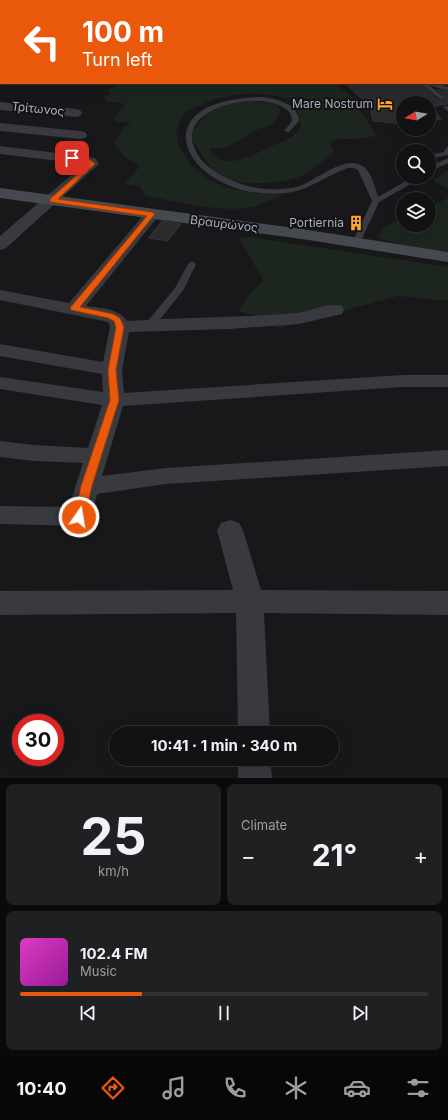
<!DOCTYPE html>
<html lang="en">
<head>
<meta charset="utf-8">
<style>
  body { margin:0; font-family:Inter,sans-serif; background:#1f2022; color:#f1f3f6; height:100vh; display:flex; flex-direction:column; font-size:15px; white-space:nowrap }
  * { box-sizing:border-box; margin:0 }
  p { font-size:13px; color:#9c9ea0 }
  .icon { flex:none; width:22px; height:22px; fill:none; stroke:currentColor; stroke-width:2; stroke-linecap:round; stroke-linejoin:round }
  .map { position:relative; height:778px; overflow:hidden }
  .details { display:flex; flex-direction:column; gap:6px; padding:6px; background:#0a0a0b; flex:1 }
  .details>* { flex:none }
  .banner { position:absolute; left:0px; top:0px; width:448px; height:84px; box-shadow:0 4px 16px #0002,0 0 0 1px #313234; background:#ea580c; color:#fff; overflow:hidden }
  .needle { width:26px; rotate:259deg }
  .tools { position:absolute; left:396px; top:96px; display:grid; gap:8px }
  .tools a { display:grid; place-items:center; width:40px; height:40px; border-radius:50%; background:#121214; box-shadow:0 4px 16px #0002,0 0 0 1px #313234; font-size:20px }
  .speed { position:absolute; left:12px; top:714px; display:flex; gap:8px; font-size:20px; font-weight:700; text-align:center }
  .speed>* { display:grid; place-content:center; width:52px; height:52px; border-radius:50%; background:#121214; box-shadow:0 4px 16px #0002,0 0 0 1px #313234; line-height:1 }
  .speed .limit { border:6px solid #d22; background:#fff; color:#111 }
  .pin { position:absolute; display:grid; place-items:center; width:34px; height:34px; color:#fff; margin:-17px; border-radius:8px; box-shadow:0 2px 6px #0006 }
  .me { position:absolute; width:44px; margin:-22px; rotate:13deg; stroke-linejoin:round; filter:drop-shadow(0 0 3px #0008) }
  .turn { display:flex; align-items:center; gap:14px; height:84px; padding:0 16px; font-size:18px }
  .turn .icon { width:52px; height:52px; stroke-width:2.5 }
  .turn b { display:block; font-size:28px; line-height:34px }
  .big { font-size:30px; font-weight:700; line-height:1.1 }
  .details .widget { flex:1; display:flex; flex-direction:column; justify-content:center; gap:6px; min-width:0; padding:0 14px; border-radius:8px; background:#1f2022 }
  .details .dial { align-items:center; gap:0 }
  .dial b { font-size:52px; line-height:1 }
  .song { display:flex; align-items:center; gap:12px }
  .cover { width:48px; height:48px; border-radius:6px; background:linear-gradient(135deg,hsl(310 70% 55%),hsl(300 70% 35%)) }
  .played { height:4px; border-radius:2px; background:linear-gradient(90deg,#ea580c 30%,#313234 30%) }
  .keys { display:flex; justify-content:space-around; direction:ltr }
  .heat { display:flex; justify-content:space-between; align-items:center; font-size:22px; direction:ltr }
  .details .tiles { flex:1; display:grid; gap:6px; grid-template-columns:1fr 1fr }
  .widget:last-child { grid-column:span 2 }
  .trip { position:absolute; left:109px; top:726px; width:230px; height:40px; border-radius:20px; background:#121214; box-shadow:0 4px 16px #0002,0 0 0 1px #313234; font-weight:700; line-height:40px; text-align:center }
  .tab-bar { display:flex; height:64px; justify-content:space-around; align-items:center; background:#070708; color:#9c9ea0 }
  .tab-bar .icon { width:28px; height:28px }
  .tab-bar .active { color:#ea580c }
  .tab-bar b { font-size:18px; color:#f1f3f6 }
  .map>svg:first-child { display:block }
  .green { fill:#1d261e }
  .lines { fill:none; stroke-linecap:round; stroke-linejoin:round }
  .ferry { stroke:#7da2b9; stroke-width:1; stroke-dasharray:2.5 2; stroke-linecap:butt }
  .building { fill:#2b2b2e; stroke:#313236 }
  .lane { fill:#383a3f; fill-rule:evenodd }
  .street { fill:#383a3f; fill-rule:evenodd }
  .secondary { fill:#464950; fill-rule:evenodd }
  .route { fill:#ea580c; stroke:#983908 }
  .labels { text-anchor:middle; stroke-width:4; stroke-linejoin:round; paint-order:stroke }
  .far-poi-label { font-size:12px; fill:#a9b0bb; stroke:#131315; text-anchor:end }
  .far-street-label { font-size:12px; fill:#a9b0bb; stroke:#131315 }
</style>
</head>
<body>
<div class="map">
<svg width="448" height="778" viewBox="0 0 448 778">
  <rect width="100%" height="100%" fill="#18181a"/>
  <g class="green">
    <path d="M120 83H335L354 99 361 113 368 121 376 136 357 139H339L330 142 334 152C321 161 311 173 296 178 280 184 242 185 226 179 213 174 198 149 191 137 204 102 246 96 278 105L281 113 271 125 258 129 228 147 209 149C222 172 250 157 267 148 282 141 291 141 301 127L295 100C264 91 233 91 203 104 197 107 189 109 184 114 181 119 178 126 176 131L179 147 190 164 211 181 232 189 253 193 283 195C273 199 262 205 252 207 224 213 174 202 145 195L140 186 125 184 140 166 124 156 113 143 123 129 131 122H114L115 117 126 104 106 101 105 96 111 94 107 90Z"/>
    <polygon points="448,170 448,189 433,181"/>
    <polygon points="448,198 448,251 416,248 378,238 382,228 403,218 403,225 429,225 429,207"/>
    <polygon points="249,237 448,267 448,301 398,296 279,328 259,317 239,311 246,298 263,280 239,238"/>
  </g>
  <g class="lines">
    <polyline class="ferry" points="435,0 437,1"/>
  </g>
  <g class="building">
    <polygon points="345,83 419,83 439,100 445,99 446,98 436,89 448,92 448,104 430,107 442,119 429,120 429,103 403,103 403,124 373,121 370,107"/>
    <polygon points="162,221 181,224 168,241 148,238"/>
  </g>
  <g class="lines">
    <g class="lane">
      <rect x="447" y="38" width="1" height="4"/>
      <polygon points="420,83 436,83 448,87 448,91 429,85 445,98 440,99"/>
      <path d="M262 97C276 99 298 103 299 121L289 132 284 131 292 121C292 86 180 99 193 144 196 155 204 164 213 170 237 187 271 194 300 186 317 180 346 153 364 167 372 173 375 188 378 197L413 177H423L379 202 360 243 356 246 352 243 372 201 358 170 354 168H348C327 175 310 190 287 193 189 204 131 99 262 97Z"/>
      <polygon points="444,106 448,106 448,111 444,108"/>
      <polygon points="415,145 423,151 415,151 411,147"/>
      <polygon points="448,147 448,155 429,159 429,155 444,152 446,148"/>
      <polygon points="448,158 448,163 429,172 429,167"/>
      <polygon points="192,261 196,264 184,289 154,327 146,327 145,325 146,323 175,288 188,264"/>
    </g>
    <g class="street">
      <rect x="134" y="0" width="17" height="1"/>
      <rect x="0" y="10" width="1" height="6"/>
      <polygon points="447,31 448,31 447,38"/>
      <rect x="0" y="42" width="1" height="6"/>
      <rect x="0" y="67" width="1" height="6"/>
      <polygon points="0,102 76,109 80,110 82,113 80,116 76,117 0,110"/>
      <polygon points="0,123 80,131 85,132 87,135 85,138 80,139 0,131"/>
      <polygon points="0,146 90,157 95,158 99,164 6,248 0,250 0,236 84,164 0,154"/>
      <path d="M152 209 157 211 160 214 86 306C99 308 119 308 127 321 183 317 240 318 297 313 312 311 327 302 342 306L344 310 342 314 299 324 229 329 129 332 122 370 124 393 403 375H448V387H403L123 406 102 476 166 468 448 450V466L166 484 97 494 92 517 88 524 79 526 0 524V506L69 507 83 463 34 461 0 457V441L34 445 88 448 102 405 0 389V377L103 392 102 374 0 356V344L103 362 110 327 109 323 104 321 0 300V290L69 303 147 211Z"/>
      <polygon points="230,520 239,523 243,530 261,590 448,591 448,615 264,613 270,733 238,733 236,613 0,615 0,591 233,590 217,530 221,523"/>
      <polygon points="238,759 270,759 272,778 238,778"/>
    </g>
    <polygon class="secondary" points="0,188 302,229 448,252 448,262 302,239 0,198"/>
  </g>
  <path class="route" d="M70 157C78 156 90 157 95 164L58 199 152 212 155 214 80 307 113 314 120 318 124 327 116 370 119 400 92 486 85 517 83 520H76L74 517 81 486 110 400 108 370 116 327 114 321 108 318 71 310 70 308 147 216 50 202V199L89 164 83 161 70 160Z"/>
  <defs>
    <g id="hotel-bare" transform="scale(1.2)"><path d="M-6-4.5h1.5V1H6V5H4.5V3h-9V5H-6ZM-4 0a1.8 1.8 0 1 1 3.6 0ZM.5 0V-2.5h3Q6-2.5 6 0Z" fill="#ffa72b" stroke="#131315" stroke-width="2.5" paint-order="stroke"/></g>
    <g id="building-bare" transform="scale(1.2)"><path d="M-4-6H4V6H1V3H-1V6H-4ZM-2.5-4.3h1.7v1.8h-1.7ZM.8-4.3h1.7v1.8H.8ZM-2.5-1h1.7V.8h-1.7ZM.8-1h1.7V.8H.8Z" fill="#ffa72b" stroke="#131315" stroke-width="2.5" paint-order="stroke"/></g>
  </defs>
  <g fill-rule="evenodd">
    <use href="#hotel-bare" x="385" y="104"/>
    <use href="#building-bare" x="356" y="223"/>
  </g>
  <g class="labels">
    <g class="far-poi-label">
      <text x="373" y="108">Mare Nostrum</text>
      <text x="344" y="227">Portiernia</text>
    </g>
    <g class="far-street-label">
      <text transform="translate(38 109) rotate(6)" y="4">Τρίτωνος</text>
      <text transform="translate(224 224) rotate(7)" y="4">Βραυρώνος</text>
    </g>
  </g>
</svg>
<div class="tools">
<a><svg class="needle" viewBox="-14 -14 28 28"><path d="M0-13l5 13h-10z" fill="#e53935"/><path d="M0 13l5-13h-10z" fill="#9c9ea0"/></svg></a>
<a><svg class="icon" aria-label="search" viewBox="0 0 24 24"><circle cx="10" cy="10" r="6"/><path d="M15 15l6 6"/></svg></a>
<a><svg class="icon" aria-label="layers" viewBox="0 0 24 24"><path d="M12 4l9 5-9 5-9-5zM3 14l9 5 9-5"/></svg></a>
</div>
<div class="speed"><div class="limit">30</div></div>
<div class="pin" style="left:72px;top:158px;background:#d93025"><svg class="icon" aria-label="arrive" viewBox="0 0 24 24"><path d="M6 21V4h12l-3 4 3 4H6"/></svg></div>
<svg class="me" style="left:79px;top:517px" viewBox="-20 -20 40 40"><circle r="17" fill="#ea580c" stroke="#fff" stroke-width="3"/><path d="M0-11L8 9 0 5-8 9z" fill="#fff"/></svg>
<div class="trip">10:41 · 1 min · 340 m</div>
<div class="banner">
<div class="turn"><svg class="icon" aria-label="left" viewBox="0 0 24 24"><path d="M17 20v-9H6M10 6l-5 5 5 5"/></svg><div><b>100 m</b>Turn left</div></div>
</div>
</div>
<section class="details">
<div class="tiles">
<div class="widget dial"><b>25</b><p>km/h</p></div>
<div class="widget"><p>Climate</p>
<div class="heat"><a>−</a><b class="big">21°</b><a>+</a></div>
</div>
<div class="widget">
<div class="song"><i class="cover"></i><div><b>102.4 FM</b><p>Music</p></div></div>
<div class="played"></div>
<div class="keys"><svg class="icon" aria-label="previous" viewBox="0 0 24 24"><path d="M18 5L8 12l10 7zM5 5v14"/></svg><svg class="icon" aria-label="pause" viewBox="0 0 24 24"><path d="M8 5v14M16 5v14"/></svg><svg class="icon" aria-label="next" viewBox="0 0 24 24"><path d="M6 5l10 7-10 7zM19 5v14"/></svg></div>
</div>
</div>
</section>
<nav class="tab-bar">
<b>10:40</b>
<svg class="icon active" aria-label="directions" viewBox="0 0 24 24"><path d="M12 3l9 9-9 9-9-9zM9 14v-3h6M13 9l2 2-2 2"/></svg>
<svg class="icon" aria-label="music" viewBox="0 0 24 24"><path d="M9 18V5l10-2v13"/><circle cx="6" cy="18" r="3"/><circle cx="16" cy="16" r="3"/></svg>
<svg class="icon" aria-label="phone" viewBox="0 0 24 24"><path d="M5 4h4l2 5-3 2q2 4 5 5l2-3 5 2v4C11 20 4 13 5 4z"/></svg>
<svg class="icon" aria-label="climate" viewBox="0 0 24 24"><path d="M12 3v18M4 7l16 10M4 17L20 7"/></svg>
<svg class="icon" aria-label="car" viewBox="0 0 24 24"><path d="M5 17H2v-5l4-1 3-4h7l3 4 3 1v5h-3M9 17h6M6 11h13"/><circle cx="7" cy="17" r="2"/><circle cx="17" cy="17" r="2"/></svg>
<svg class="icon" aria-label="filters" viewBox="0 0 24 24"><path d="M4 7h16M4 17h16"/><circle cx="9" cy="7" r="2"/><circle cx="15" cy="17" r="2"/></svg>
</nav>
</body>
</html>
